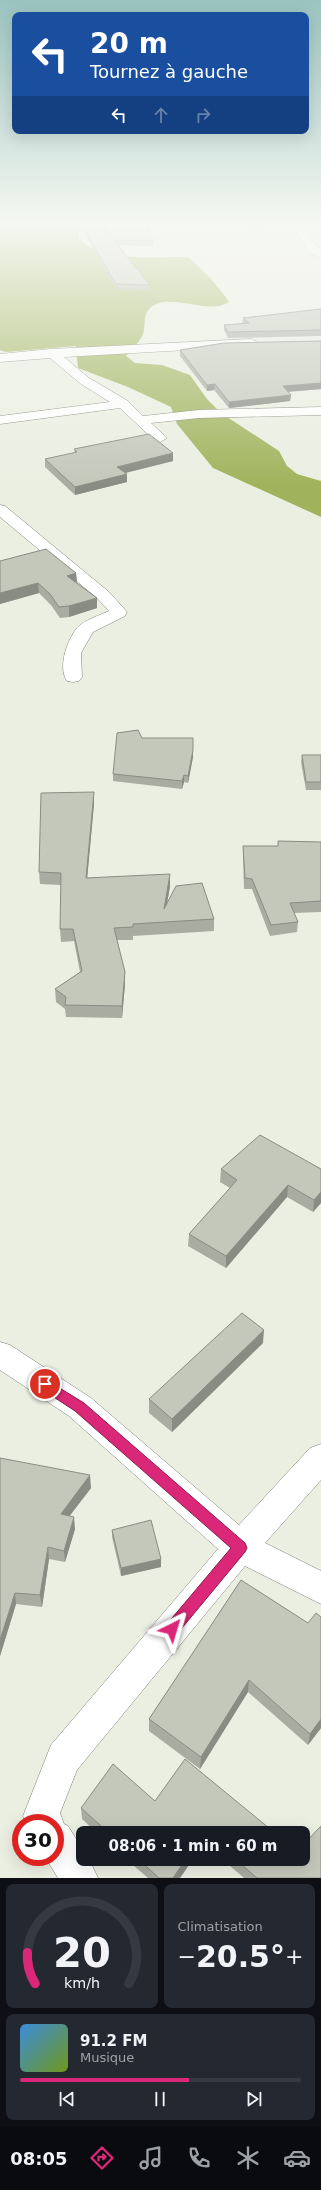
<!DOCTYPE html>
<html lang="fr">
<head>
<meta charset="utf-8">
<style>
  body { margin:0; font-family:"DejaVu Sans",sans-serif; background:#242831; color:#f1f3f6; height:100vh; display:flex; flex-direction:column; font-size:15px; white-space:nowrap }
  * { box-sizing:border-box; margin:0 }
  p { font-size:13px; color:#9ea1a6 }
  .icon { flex:none; width:22px; height:22px; fill:none; stroke:currentColor; stroke-width:2; stroke-linecap:round; stroke-linejoin:round }
  .map { position:relative; height:1878px; overflow:hidden }
  .side { display:flex; flex-direction:column; gap:6px; padding:6px; background:#0d0f14; flex:1 }
  .side>* { flex:none }
  .hud { position:absolute; left:12px; top:12px; width:297px; height:122px; border-radius:8px; box-shadow:0 4px 16px #0002; background:#1a4fa0; color:#fff; overflow:hidden }
  .speed { position:absolute; left:12px; top:1814px; display:flex; gap:8px; font-size:20px; font-weight:700; text-align:center }
  .speed>* { display:grid; place-content:center; width:52px; height:52px; border-radius:50%; background:#171b24; box-shadow:0 4px 16px #0002; line-height:1 }
  .speed .limit { border:6px solid #d22; background:#fff; color:#111 }
  .pin { position:absolute; display:grid; place-items:center; width:34px; height:34px; color:#fff; margin:-17px; border:2px solid #fff; border-radius:50%; box-shadow:0 1px 4px #0007 }
  .me { position:absolute; width:44px; margin:-22px; rotate:40deg; stroke-linejoin:round; filter:drop-shadow(0 0 3px #0008) }
  .turn { display:flex; align-items:center; gap:14px; height:84px; padding:0 12px; font-size:18px }
  .turn .icon { width:52px; height:52px; stroke-width:2.5 }
  .turn b { display:block; font-size:28px; line-height:34px }
  .lanes { display:flex; align-items:center; height:38px; padding:0 12px; background:#0003; justify-content:center; gap:20px; direction:ltr }
  .lanes .off { opacity:.35 }
  .big { font-size:30px; font-weight:700; line-height:1.1 }
  .side .card { flex:1; display:flex; flex-direction:column; justify-content:center; gap:6px; min-width:0; padding:0 14px; border-radius:8px; background:#242831 }
  .side .dial { align-items:center; gap:0 }
  .dial svg { height:104px; overflow:visible; fill:none; stroke:#363941; stroke-width:7; stroke-linecap:round; text-anchor:middle }
  .dial text { fill:#f1f3f6; stroke:none }
  .song { display:flex; align-items:center; gap:12px }
  .cover { width:48px; height:48px; border-radius:6px; background:linear-gradient(135deg,hsl(210 70% 55%),hsl(80 70% 35%)) }
  .played { height:4px; border-radius:2px; background:linear-gradient(90deg,#db2777 60%,#363941 60%) }
  .keys { display:flex; justify-content:space-around; direction:ltr }
  .heat { display:flex; justify-content:space-between; align-items:center; font-size:22px; direction:ltr }
  .side .tiles { flex:1; display:grid; gap:6px; grid-template-columns:1fr 1fr }
  .card:last-child { grid-column:span 2 }
  .trip { position:absolute; left:76px; top:1826px; width:234px; height:40px; border-radius:8px; background:#171b24; box-shadow:0 4px 16px #0002; font-weight:700; line-height:40px; text-align:center }
  .tabs { display:flex; height:64px; justify-content:space-around; align-items:center; background:#090b0e; color:#9ea1a6 }
  .tabs .icon { width:28px; height:28px }
  .tabs .current { color:#db2777 }
  .tabs b { font-size:18px; color:#f1f3f6 }
  .map>svg:first-child { display:block }
  .forest { fill:#a0b35c }
  .lines { fill:none; stroke-linecap:round; stroke-linejoin:round }
  .minor-casing { stroke:#7c7f73; stroke-width:1 }
  .minor { fill:#fff; fill-rule:evenodd }
  .wall { fill:#a9aca1 }
  .shaded-wall { fill:#898c83 }
  .building { fill:#c4c8bb; stroke:#898c83 }
  .route { fill:#db2777; stroke:#8e194d }
</style>
</head>
<body>
<div class="map">
<svg width="321" height="1878" viewBox="0 0 321 1878">
  <rect width="100%" height="100%" fill="#ebefe2"/>
  <path class="forest" d="M0 222H86L92 226 79 231V239C106 264 153 256 188 257 203 270 218 285 229 302 208 316 169 291 150 308 142 316 146 326 143 334 140 342 131 350 126 356L135 363 162 365 190 375 207 399 221 413 279 451 287 466 297 474 321 481V517L213 468 177 424 171 407 128 387 78 368 76 346 6 352 0 350Z"/>
  <g class="lines">
    <g class="minor-casing">
      <g id="minor">
        <path d="M295 222H305C303 233 313 242 321 249V258C307 255 299 237 294 225Z"/>
        <polygon points="252,339 258,343 256,346 64,357 89,378 128,401 143,416 199,410 321,407 321,415 199,418 151,423 167,438 160,442 155,441 120,408 0,424 0,416 110,402 81,384 50,358 0,362 0,354 51,349"/>
        <path d="M0 505 5 506 109 592 127 612 125 616 93 632 81 653 82 677 79 681 73 682 67 681C57 667 68 636 80 625 88 619 100 615 109 611L97 598 0 517Z"/>
        <polygon points="0,1342 10,1345 91,1398 239,1525 310,1448 321,1444 321,1480 265,1543 321,1571 321,1604 245,1566 77,1770 60,1813 64,1824 68,1826 83,1850 83,1859 89,1859 98,1878 58,1878 45,1857 55,1857 55,1823 26,1823 23,1816 51,1745 218,1549 69,1416 0,1370"/>
      </g>
    </g>
    <use href="#minor" class="minor"/>
  </g>
  <g class="wall">
    <polygon points="78,222 99,222 109,234 153,241 153,246 118,245 150,285 150,290 116,289"/>
    <polygon points="236,222 273,222 256,229"/>
    <polygon points="321,309 321,341 321,336 228,338 224,330 224,325 242,324 243,318"/>
    <polygon points="321,341 321,389 288,392 291,395 290,401 229,408 214,390 207,391 180,356 180,350"/>
    <polygon points="74,449 173,453 173,461 125,473 127,482 75,495 45,467 45,459 75,453"/>
    <polygon points="0,561 76,573 77,583 97,598 97,608 69,617 60,618 51,605 39,593 0,604"/>
    <polygon points="142,738 193,757 188,783 184,782 182,789 113,781 113,774"/>
    <polygon points="302,755 321,755 321,790 306,790 301,762"/>
    <polygon points="94,792 94,804 87,878 170,886 167,903 214,919 214,931 133,936 133,940 117,940 125,972 125,984 122,1018 66,1017 65,1009 56,1002 55,989 80,972 74,941 61,942 60,929 61,885 40,884 39,872"/>
    <polygon points="278,841 321,842 321,912 294,913 298,922 297,932 270,936 252,889 244,889 243,856 243,846 278,846"/>
    <polygon points="221,1169 321,1169 321,1203 313,1212 287,1197 226,1268 188,1246 189,1234 230,1188 220,1182"/>
    <polygon points="263,1343 172,1432 149,1413 149,1399"/>
    <polygon points="0,1458 91,1488 69,1516 75,1529 65,1562 49,1559 42,1607 16,1604 0,1656"/>
    <polygon points="112,1530 161,1567 121,1576 112,1537"/>
    <polygon points="241,1580 321,1728 308,1745 248,1692 200,1769 149,1731 149,1719"/>
    <polygon points="155,1801 275,1833 97,1833 82,1819 81,1808"/>
    <polygon points="126,1859 193,1859 180,1878 148,1878"/>
    <polygon points="222,1859 303,1859 321,1878 244,1878"/>
  </g>
  <g class="shaded-wall">
    <polygon points="262,222 273,222 256,229 256,224"/>
    <polygon points="321,383 321,389 283,392 283,386"/>
    <polygon points="215,384 214,390 207,391 207,385"/>
    <polygon points="291,395 290,401 229,408 229,402"/>
    <polygon points="173,453 173,461 117,475 117,467"/>
    <polygon points="127,474 127,482 75,495 75,487"/>
    <polygon points="76,573 77,583 67,576"/>
    <polygon points="38,583 39,593 0,604 0,593"/>
    <polygon points="97,598 97,608 69,617 69,606"/>
    <polygon points="193,750 193,757 188,783 188,776"/>
    <polygon points="184,775 184,782 182,789 182,781"/>
    <polygon points="94,792 94,804 86,891 86,878"/>
    <polygon points="170,874 170,886 164,922 164,909"/>
    <polygon points="125,972 125,984 122,1018 122,1006"/>
    <polygon points="288,1185 287,1197 226,1268 226,1256"/>
    <polygon points="321,1192 321,1203 313,1212 314,1200"/>
    <polygon points="264,1330 263,1343 172,1432 172,1419"/>
    <polygon points="90,1475 91,1488 62,1526 61,1514"/>
    <polygon points="74,1517 75,1529 65,1562 64,1551"/>
    <polygon points="48,1547 49,1559 42,1607 40,1595"/>
    <polygon points="161,1559 161,1567 121,1576 121,1568"/>
    <polygon points="15,1593 16,1604 0,1656 0,1640"/>
    <polygon points="249,1680 248,1692 200,1769 201,1757"/>
    <polygon points="321,1719 321,1728 308,1745 310,1734"/>
    <polygon points="186,1859 193,1859 180,1878 173,1878"/>
  </g>
  <g class="building">
    <polygon points="80,222 99,222 109,234 126,222 146,222 153,241 114,240 150,285 116,284"/>
    <polygon points="249,222 262,222 256,224"/>
    <polygon points="321,309 321,330 228,332 224,325 249,323 243,318"/>
    <polygon points="321,341 321,383 283,386 291,395 229,402 215,384 207,385 180,350 224,343"/>
    <polygon points="149,434 173,453 117,467 127,474 75,487 45,459 77,452 74,449"/>
    <polygon points="46,549 76,573 67,576 97,598 69,606 59,607 50,594 38,583 0,593 0,561"/>
    <polygon points="138,730 142,738 193,738 193,750 188,776 184,775 182,781 113,774 117,733"/>
    <polygon points="302,755 321,755 321,782 306,782"/>
    <polygon points="94,792 86,878 170,874 164,909 176,886 202,883 214,919 133,924 133,927 114,928 125,972 122,1006 65,1005 66,997 55,989 82,971 73,929 60,929 61,873 39,872 41,793"/>
    <polygon points="278,841 321,842 321,901 290,903 298,922 271,925 252,879 245,878 243,846 278,846"/>
    <polygon points="260,1135 321,1169 321,1192 314,1200 288,1185 226,1256 189,1234 237,1180 221,1169"/>
    <polygon points="242,1313 264,1330 172,1419 149,1399"/>
    <polygon points="0,1458 90,1475 61,1514 74,1517 64,1551 48,1547 40,1595 15,1593 0,1640"/>
    <polygon points="151,1520 161,1559 121,1568 112,1530"/>
    <polygon points="241,1580 308,1623 316,1613 321,1617 321,1719 310,1734 249,1680 201,1757 149,1719"/>
    <polygon points="185,1759 275,1833 109,1833 81,1808 113,1764 155,1801"/>
    <polygon points="321,1826 321,1878 257,1878 235,1859 303,1859 303,1845"/>
    <polygon points="138,1859 186,1859 173,1878 159,1878"/>
  </g>
  <linearGradient id="sky" x2="0" y2="1"><stop stop-color="#9ac3bf"/><stop offset="0.46" stop-color="#f6f8f2"/><stop offset="1" stop-color="#f6f8f2" stop-opacity="0"/></linearGradient>
  <rect width="321" height="485" fill="url(#sky)"/>
  <polygon class="route" points="45,1379 84,1403 245,1543 247,1548 245,1552 177,1634 172,1636 167,1634 165,1629 167,1624 231,1548 75,1411 40,1388 39,1384 40,1380"/>
</svg>
<div class="speed"><div class="limit">30</div></div>
<div class="pin" style="left:45px;top:1384px;background:#d93025"><svg class="icon" aria-label="arrive" viewBox="0 0 24 24"><path d="M6 21V4h12l-3 4 3 4H6"/></svg></div>
<svg class="me" style="left:172px;top:1629px" viewBox="-20 -20 40 40"><path d="M0-17L14 15 0 8-14 15z" fill="#db2777" stroke="#fff" stroke-width="4"/></svg>
<div class="trip">08:06 · 1 min · 60 m</div>
<div class="hud">
<div class="turn"><svg class="icon" aria-label="left" viewBox="0 0 24 24"><path d="M17 20v-9H6M10 6l-5 5 5 5"/></svg><div><b>20 m</b>Tournez à gauche</div></div>
<div class="lanes"><svg class="icon" aria-label="left" viewBox="0 0 24 24"><path d="M17 20v-9H6M10 6l-5 5 5 5"/></svg><svg class="icon off" aria-label="ahead" viewBox="0 0 24 24"><path d="M12 20V5M6 11l6-6 6 6"/></svg><svg class="icon off" aria-label="right" viewBox="0 0 24 24"><path d="M7 20v-9h11M14 6l5 5-5 5"/></svg></div>
</div>
</div>
<section class="side">
<div class="tiles">
<div class="card dial"><svg viewBox="0 0 100 80">
<path d="M14 69A42 42 0 1 1 86 69"/>
<path d="M14 69A42 42 0 0 1 8 45" stroke="#db2777"/>
<text x="50" y="56" font-size="32" font-weight="700">20</text>
<text x="50" y="72" font-size="11">km/h</text>
</svg></div>
<div class="card"><p>Climatisation</p>
<div class="heat"><a>−</a><b class="big">20.5°</b><a>+</a></div>
</div>
<div class="card">
<div class="song"><i class="cover"></i><div><b>91.2 FM</b><p>Musique</p></div></div>
<div class="played"></div>
<div class="keys"><svg class="icon" aria-label="previous" viewBox="0 0 24 24"><path d="M18 5L8 12l10 7zM5 5v14"/></svg><svg class="icon" aria-label="pause" viewBox="0 0 24 24"><path d="M8 5v14M16 5v14"/></svg><svg class="icon" aria-label="next" viewBox="0 0 24 24"><path d="M6 5l10 7-10 7zM19 5v14"/></svg></div>
</div>
</div>
</section>
<nav class="tabs">
<b>08:05</b>
<svg class="icon current" aria-label="directions" viewBox="0 0 24 24"><path d="M12 3l9 9-9 9-9-9zM9 14v-3h6M13 9l2 2-2 2"/></svg>
<svg class="icon" aria-label="music" viewBox="0 0 24 24"><path d="M9 18V5l10-2v13"/><circle cx="6" cy="18" r="3"/><circle cx="16" cy="16" r="3"/></svg>
<svg class="icon" aria-label="phone" viewBox="0 0 24 24"><path d="M5 4h4l2 5-3 2q2 4 5 5l2-3 5 2v4C11 20 4 13 5 4z"/></svg>
<svg class="icon" aria-label="climate" viewBox="0 0 24 24"><path d="M12 3v18M4 7l16 10M4 17L20 7"/></svg>
<svg class="icon" aria-label="car" viewBox="0 0 24 24"><path d="M5 17H2v-5l4-1 3-4h7l3 4 3 1v5h-3M9 17h6M6 11h13"/><circle cx="7" cy="17" r="2"/><circle cx="17" cy="17" r="2"/></svg>
</nav>
</body>
</html>
